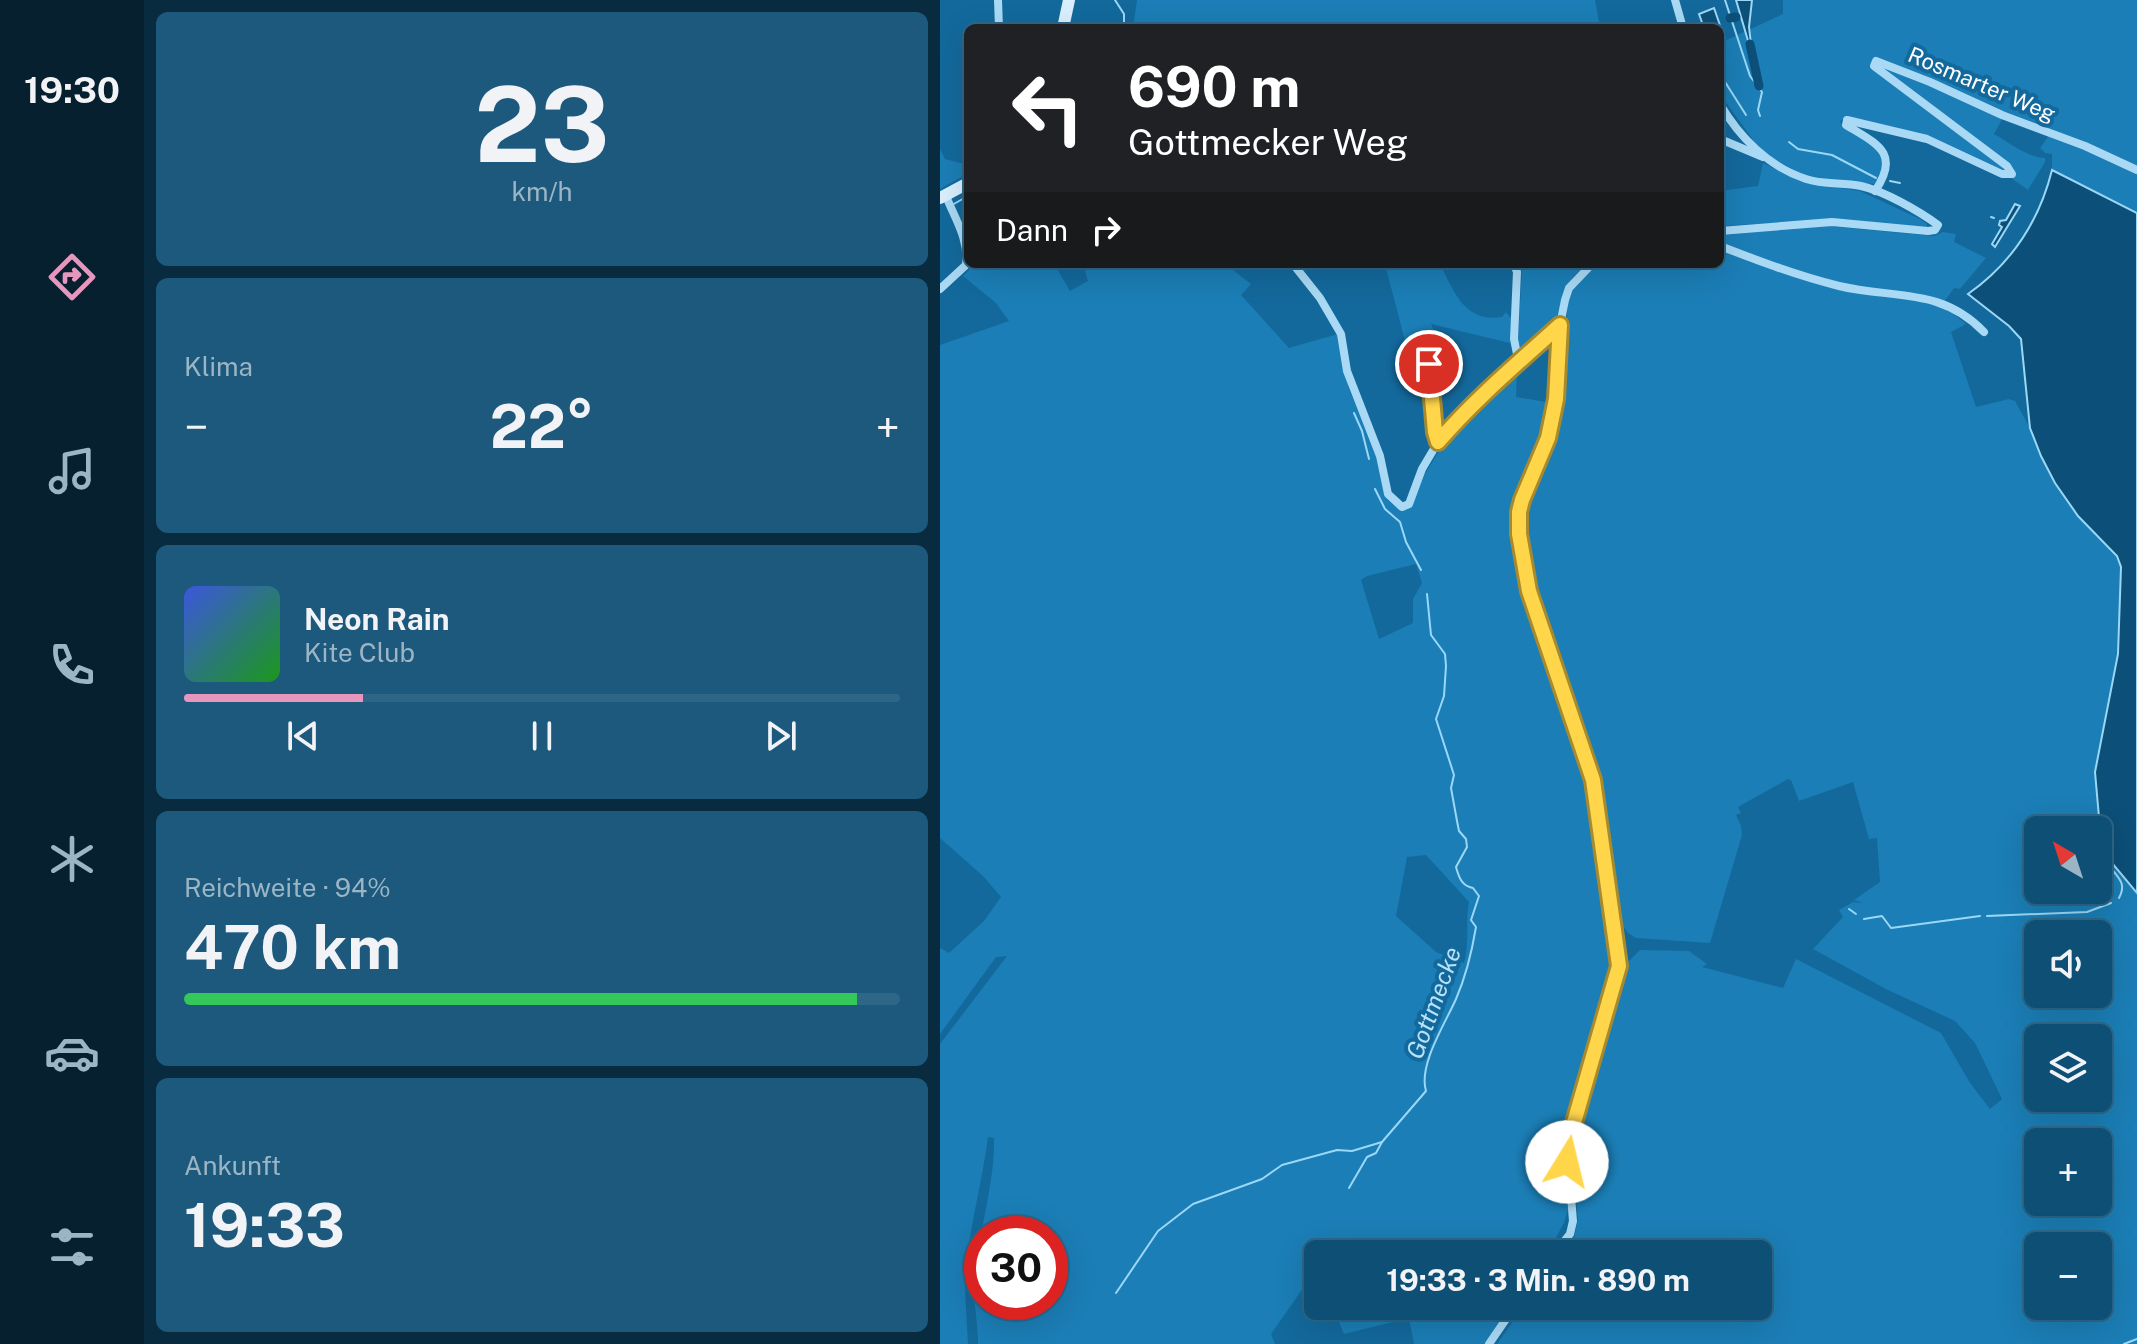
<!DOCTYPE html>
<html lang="de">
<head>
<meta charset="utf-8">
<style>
  body { margin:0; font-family:"Public Sans",sans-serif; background:#1c597d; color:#f1f3f6; height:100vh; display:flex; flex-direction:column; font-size:30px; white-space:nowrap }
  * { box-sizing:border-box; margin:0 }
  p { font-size:26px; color:#9bb5c5 }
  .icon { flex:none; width:44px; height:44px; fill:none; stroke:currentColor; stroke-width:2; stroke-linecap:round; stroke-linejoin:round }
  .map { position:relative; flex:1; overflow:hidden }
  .side { display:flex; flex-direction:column; gap:12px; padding:12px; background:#082b40; width:796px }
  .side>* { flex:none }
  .hud { position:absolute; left:24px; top:24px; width:760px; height:244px; border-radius:12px; box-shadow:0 8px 32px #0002,0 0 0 2px #2e6687; background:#202124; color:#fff; overflow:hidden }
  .needle { width:52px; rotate:321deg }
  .controls { position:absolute; left:1084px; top:816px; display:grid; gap:16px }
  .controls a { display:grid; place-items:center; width:88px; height:88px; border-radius:12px; background:#0e4f75; box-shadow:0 8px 32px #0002,0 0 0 2px #2e6687; font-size:40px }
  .speed { position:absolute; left:24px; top:1216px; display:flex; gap:16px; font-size:40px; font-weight:700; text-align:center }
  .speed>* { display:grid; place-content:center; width:104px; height:104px; border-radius:50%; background:#0e4f75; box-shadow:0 8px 32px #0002,0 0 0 2px #2e6687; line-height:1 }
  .speed .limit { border:12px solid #d22; background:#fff; color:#111 }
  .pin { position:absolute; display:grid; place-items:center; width:68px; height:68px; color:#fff; margin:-34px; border:4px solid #fff; border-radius:50%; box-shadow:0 2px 8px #0007 }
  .me { position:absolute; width:88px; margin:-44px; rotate:9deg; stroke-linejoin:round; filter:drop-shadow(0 0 6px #0008) }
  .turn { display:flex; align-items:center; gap:28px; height:168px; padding:0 32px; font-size:36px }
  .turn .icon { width:104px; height:104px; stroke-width:2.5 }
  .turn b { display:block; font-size:56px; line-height:68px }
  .then { display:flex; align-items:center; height:76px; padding:0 32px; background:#0003; gap:16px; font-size:30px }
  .big { font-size:60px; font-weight:700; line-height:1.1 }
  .side .widget { flex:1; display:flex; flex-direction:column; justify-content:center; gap:12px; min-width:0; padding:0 28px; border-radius:12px; background:#1c597d }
  .side .dial { align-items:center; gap:0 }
  .dial b { font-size:104px; line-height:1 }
  .song { display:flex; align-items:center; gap:24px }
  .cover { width:96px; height:96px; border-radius:12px; background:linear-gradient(135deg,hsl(230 70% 55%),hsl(120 70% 35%)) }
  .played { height:8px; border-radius:4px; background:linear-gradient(90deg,#e797bd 25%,#2e6687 25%) }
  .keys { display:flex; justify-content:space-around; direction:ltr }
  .heat { display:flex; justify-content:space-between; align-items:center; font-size:44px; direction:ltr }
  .charge { height:12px; border-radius:6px; background:linear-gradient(90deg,#34c759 94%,#2e6687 0) }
  .trip { position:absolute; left:364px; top:1240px; width:468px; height:80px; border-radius:12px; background:#0e4f75; box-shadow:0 8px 32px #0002,0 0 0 2px #2e6687; font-weight:700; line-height:80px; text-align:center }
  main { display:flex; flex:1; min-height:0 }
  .tabs { display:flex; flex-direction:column; width:144px; justify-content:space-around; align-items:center; background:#06202f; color:#9bb5c5 }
  .tabs .icon { width:56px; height:56px }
  .tabs .selected { color:#e797bd }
  .tabs b { font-size:36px; color:#f1f3f6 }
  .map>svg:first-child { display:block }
  .green { fill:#1b7eb6; fill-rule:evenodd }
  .water { fill:#0c4f78; stroke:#9bd7f6; stroke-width:2 }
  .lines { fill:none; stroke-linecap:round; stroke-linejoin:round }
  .stream { stroke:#9bd7f6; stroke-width:2 }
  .canal { stroke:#0c4f78; stroke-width:9 }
  .street { stroke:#a9d9f4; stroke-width:8 }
  .secondary { stroke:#d9effd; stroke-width:12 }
  .route-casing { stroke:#a68a30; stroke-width:20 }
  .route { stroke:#ffd54a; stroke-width:14 }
  .labels { text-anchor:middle; stroke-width:8; stroke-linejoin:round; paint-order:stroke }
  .street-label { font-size:22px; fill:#fff; stroke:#13699c }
  .water-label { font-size:24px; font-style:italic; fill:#b6e2fa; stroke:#13699c }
</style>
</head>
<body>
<main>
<nav class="tabs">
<b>19:30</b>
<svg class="icon selected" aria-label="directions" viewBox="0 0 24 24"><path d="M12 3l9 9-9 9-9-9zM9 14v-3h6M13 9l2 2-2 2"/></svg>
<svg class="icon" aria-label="music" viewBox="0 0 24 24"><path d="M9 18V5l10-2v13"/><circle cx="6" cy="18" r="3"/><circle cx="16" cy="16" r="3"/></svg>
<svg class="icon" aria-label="phone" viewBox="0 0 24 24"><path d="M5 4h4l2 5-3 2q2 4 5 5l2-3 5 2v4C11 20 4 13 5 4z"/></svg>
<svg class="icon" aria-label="climate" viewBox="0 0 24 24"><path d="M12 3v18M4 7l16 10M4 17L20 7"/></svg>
<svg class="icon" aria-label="car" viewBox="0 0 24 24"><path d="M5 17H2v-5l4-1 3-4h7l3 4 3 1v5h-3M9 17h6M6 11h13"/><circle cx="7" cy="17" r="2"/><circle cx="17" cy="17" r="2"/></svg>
<svg class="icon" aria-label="filters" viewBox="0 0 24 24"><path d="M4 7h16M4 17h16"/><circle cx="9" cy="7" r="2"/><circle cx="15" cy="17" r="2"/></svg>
</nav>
<section class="side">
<div class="widget dial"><b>23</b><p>km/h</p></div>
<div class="widget"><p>Klima</p>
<div class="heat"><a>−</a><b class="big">22°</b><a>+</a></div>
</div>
<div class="widget">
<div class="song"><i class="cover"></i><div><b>Neon Rain</b><p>Kite Club</p></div></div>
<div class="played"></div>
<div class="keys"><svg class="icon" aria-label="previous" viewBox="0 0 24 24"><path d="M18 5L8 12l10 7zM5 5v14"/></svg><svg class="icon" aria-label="pause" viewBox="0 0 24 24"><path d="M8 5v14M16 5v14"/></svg><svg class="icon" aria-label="next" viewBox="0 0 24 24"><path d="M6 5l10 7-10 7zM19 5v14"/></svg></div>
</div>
<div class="widget"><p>Reichweite · 94%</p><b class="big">470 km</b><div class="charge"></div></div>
<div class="widget"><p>Ankunft</p><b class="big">19:33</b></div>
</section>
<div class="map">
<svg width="1197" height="1344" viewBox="0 0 1197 1344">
  <rect width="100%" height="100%" fill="#13699c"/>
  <g class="green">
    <polygon points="197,0 655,0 660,28 193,28"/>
    <path d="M843 0H1197V213L1112 170V154L1105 153 1100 148 1113 130 1066 112 1054 134C1070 143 1087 157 1105 158V162L1088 190C1035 150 973 129 908 117L900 121 902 125 934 146 944 157 940 177 934 184 896 181 861 174 836 160 818 147 780 94V43L843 14Z"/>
    <polygon points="0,149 5,159 28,165 28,173 0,189"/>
    <polygon points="823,163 867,183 920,191 980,219 987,224 987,227 889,220 780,226 780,191 818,186"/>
    <path d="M888 226 994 236 1003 232 1016 234 1014 242 1046 258 1020 289 1014 288 1002 305 1026 324 1011 332 1036 407 1069 399 1075 401 1090 428 1115 483 1177 556 1181 567 1178 654 1155 772 1162 851 1197 893V1344H557L584 1306H818V1254H623L634 1239 638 1218 631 1146 688 962 700 950 749 951 767 964 762 967 843 988 856 959 1001 1033 1030 1083 1050 1109 1062 1099 1035 1043 1015 1021 946 989 873 949 903 917 899 910 913 902 923 903 914 900 940 882 937 838 929 839 913 782 859 801 851 780 848 779 798 807 801 813 796 815 801 826 802 835 770 943 696 938 688 933 683 926 671 931 672 980 622 1145 623 1186 628 1209 624 1223 607 1254H378V1285L366 1284 331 1334 335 1344H38C38 1321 32 1298 35 1275 39 1230 55 1183 54 1138L48 1137C42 1184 28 1232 25 1281 25 1301 27 1323 28 1344H0V1044L67 956 56 957 0 1034V948L9 953 44 921 61 897 43 876 0 838V345L69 321 56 303 23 276 35 264H114L130 291 148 281 145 271 158 264H285L311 284 301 295 349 348 398 334 409 389 438 459 444 491 448 500 460 510 472 506 485 474 513 428 534 405 577 370 576 397 618 404 629 292 658 264H780V233ZM476 564 482 583 473 599V623L439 639 421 580 427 576ZM1098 830H1158V890H1098ZM486 855 529 902C525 925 530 939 524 963L496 952 456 916 467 857ZM1098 934H1158V994H1098ZM1098 1038H1158V1098H1098ZM1098 1142H1158V1202H1098ZM42 1234H110V1302H42ZM1098 1246H1158V1306H1098Z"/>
    <path d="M445 264H500C514 292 525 323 562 317L566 312 571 318 570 343 491 324 496 336 465 341Z"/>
    <polygon points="577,264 647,264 634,276 625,289 615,323 584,353 581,352 578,340 582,268"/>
    <polygon points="392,1306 571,1306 547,1344 474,1344 469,1318 404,1334"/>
  </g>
  <g class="water">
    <polygon points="796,0 812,0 809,27 811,44 809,44"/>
    <polygon points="774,8 783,34 780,35 780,28 764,28 759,14"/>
    <path d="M1112 170 1197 213V893L1162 851 1155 772 1178 654 1181 567 1177 556 1138 516 1115 483 1101 456 1090 428 1081 339 1069 326 1028 294C1072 263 1099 222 1112 170Z"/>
    <polygon points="1075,204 1080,206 1055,247 1052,244 1062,227 1059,225 1060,221 1066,220"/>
  </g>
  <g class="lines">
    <g class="stream">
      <polyline points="175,0 184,14 184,28"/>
      <polyline points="785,0 810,76 822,92 818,110 820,116"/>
      <polyline points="780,74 806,115"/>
      <polyline points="849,142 858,149 892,155 936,178"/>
      <polyline points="950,181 960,183"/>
      <polyline points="12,205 28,196"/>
      <polyline points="1051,217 1054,218"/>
      <polyline points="414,413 422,431 429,459"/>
      <polyline points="435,489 445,509 460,522 466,542 481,570"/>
      <path d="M1167 857C1169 875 1190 878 1179 898"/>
      <polyline points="909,909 916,914"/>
      <polyline points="1047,916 1147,912 1171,903"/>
      <polyline points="924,919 942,916 951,928 1040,916"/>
      <polyline points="409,1188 427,1157 436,1153 442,1142"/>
      <path d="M176 1293 218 1231 253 1204 322 1179 342 1165 397 1150 412 1151 442 1142 486 1091C478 1065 506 1022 516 999 526 976 532 951 536 927L531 920 539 896 533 888C522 886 519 878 516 867L527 847 526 839 519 831 517 821 511 788 514 775 496 719 504 696 506 666 505 654 491 635 487 594"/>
      <polyline points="1184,1344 1197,1339"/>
    </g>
    <g class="canal">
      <polyline points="790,18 796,17"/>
      <polyline points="810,44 819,86"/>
    </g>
    <g class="street">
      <polyline points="58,0 59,28"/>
      <polyline points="735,0 743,28"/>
      <path d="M780 104C799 137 829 167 866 179 884 185 903 182 921 186 944 191 979 211 998 225L995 230 988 231 892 222 780 231"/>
      <polyline points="780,139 823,157"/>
      <path d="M935 191C961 153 937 144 906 125L907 120 987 139 1062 174H1072L1067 166 934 66 936 61 990 82 1062 115 1145 146 1197 170"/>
      <path d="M780 246C819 261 858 276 899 286 953 299 1001 287 1044 332"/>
      <polyline points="353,264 380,298 401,334 407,371 440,456 448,494 462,507 469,504 482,469 498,442 522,414 620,325"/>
      <polyline points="574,264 577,272 574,339 579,364"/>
      <path d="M0 289 26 265C29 239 15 219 6 196"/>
      <polyline points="489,364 495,432 498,442"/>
      <polyline points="614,1254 630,1234 633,1221 627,1147 679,966 653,780 589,591 579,534 579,512 608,438 616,399 620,325 625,300 629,288 652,264"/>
      <polyline points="549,1344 575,1306"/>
    </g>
    <g class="secondary">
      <polyline points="123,28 129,0"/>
      <polyline points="0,198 28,183"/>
    </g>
  </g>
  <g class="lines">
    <g class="route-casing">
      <path id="route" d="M489 364 495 432 498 442C535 399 578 363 620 325L616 399 608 438 582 500 579 512V534L589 591 653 780 679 966 627 1147V1162"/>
    </g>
    <use href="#route" class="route"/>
  </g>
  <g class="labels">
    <g class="street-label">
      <text transform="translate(1042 84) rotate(23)" y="8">Rosmarter Weg</text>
    </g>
    <g class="water-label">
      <text transform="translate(494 1003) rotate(-70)" y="8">Gottmecke</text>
    </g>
  </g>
</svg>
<div class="controls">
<a><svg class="needle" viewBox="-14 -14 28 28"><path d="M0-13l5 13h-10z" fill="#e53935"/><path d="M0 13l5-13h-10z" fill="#9bb5c5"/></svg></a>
<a><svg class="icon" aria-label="sound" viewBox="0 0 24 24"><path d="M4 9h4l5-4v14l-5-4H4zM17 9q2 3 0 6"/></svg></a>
<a><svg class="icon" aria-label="layers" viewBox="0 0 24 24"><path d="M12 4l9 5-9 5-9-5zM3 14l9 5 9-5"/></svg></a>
<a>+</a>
<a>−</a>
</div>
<div class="speed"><div class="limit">30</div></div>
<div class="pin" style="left:489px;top:364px;background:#d93025"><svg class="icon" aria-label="arrive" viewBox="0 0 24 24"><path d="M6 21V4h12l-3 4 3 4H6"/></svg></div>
<svg class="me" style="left:627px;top:1162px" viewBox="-20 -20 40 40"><circle r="19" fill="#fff"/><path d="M0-13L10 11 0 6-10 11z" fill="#ffd54a"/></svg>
<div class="trip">19:33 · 3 Min. · 890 m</div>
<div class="hud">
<div class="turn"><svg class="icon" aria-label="left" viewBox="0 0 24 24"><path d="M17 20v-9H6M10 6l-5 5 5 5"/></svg><div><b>690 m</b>Gottmecker Weg</div></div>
<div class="then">Dann<svg class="icon" aria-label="right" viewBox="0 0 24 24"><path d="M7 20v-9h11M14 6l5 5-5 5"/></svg></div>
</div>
</div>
</main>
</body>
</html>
